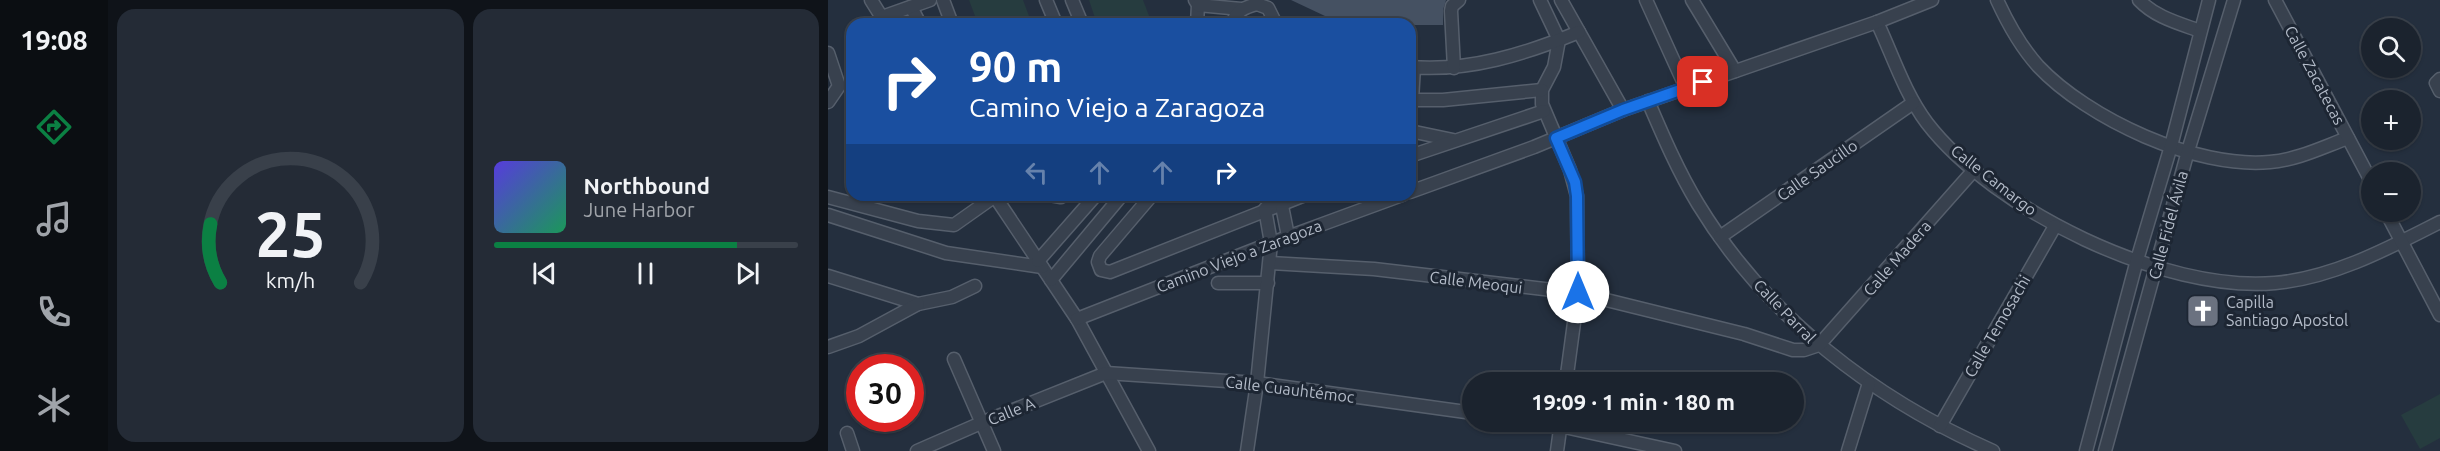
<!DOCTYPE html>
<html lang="es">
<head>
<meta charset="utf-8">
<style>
  body { margin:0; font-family:Ubuntu,sans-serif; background:#242b36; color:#f1f3f6; height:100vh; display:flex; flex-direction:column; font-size:22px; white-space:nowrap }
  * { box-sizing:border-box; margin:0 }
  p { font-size:20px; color:#a0a4aa }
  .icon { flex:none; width:33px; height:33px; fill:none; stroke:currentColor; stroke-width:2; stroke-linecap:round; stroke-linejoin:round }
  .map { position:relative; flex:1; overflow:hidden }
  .details { display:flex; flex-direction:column; gap:9px; padding:9px; background:#0f1319; width:720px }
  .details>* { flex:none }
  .guide { position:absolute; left:18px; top:18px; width:570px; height:183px; border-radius:18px; box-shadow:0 2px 4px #0004,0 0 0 2px #39404a; background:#1a4fa0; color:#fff; overflow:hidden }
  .controls { position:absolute; left:1533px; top:18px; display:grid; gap:12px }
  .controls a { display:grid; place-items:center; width:60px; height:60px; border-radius:50%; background:#1b232e; box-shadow:0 2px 4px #0004,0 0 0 2px #39404a; font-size:30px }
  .speed { position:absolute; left:18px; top:354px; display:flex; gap:12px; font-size:30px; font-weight:700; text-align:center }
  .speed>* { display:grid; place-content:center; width:78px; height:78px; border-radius:50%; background:#1b232e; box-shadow:0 2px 4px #0004,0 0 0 2px #39404a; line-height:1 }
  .speed .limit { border:9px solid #d22; background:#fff; color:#111 }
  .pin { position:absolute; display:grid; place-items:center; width:51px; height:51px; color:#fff; margin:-26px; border-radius:12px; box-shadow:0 3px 9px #0006 }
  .me { position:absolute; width:66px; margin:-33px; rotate:0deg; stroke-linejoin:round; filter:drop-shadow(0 0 4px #0008) }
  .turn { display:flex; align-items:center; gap:21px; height:126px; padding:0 24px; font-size:27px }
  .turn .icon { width:78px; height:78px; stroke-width:2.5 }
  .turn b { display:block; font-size:42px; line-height:51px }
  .lanes { display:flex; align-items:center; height:57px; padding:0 24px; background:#0003; justify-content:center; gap:30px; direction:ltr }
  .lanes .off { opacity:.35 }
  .details .card { flex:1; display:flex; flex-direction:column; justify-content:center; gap:9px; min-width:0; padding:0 21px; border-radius:18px; background:#242b36 }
  .details .dial { align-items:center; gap:0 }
  .dial svg { height:156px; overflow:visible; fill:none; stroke:#39404a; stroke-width:7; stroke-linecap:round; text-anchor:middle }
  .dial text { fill:#f1f3f6; stroke:none }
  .song { display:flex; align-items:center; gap:18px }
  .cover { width:72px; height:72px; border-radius:9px; background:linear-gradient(135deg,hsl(250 70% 55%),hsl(150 70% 35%)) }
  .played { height:6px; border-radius:3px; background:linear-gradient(90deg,#0b8043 80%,#39404a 80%) }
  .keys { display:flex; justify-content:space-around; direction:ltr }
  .details .tiles { flex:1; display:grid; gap:9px; grid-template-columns:repeat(2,1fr) }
  .trip { position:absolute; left:634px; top:372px; width:342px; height:60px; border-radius:30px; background:#1b232e; box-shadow:0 2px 4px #0004,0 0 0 2px #39404a; font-weight:600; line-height:60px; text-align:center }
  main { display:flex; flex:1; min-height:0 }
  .dock { display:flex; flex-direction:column; width:108px; justify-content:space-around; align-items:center; background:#0b0e12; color:#a0a4aa }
  .dock .icon { width:42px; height:42px }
  .dock .selected { color:#0b8043 }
  .dock b { font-size:27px; color:#f1f3f6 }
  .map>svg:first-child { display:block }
  .green { fill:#263c3f }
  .building { fill:#455162 }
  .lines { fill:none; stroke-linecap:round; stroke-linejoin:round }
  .minor-casing { stroke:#565f6c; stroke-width:15 }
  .minor { stroke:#38414e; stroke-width:12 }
  .route-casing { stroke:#114b97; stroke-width:15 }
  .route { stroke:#1a73e8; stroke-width:10 }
  .labels { text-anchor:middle; stroke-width:6; stroke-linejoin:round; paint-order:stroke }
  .street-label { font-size:16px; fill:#b4bcc9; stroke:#1d2633 }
  .poi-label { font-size:16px; fill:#b4bcc9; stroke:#1d2633; text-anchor:start }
</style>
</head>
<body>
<main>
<nav class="dock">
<b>19:08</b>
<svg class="icon selected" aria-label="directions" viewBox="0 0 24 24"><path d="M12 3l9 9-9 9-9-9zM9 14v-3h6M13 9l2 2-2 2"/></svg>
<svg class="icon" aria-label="music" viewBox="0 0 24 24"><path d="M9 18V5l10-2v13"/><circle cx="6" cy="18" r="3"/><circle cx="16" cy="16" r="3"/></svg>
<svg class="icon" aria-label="phone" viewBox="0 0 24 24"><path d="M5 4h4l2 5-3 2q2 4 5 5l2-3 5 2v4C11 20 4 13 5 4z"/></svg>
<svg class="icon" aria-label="climate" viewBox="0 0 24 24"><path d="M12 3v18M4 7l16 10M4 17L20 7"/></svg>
</nav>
<section class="details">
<div class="tiles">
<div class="card dial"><svg viewBox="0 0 100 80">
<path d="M14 69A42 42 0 1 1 86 69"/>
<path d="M14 69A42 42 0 0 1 9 39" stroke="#0b8043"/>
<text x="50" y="56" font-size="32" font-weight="700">25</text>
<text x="50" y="72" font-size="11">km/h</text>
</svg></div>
<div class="card">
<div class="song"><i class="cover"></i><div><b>Northbound</b><p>June Harbor</p></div></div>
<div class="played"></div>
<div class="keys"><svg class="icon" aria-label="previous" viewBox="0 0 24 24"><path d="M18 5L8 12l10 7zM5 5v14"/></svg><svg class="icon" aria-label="pause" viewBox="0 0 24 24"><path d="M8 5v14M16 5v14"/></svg><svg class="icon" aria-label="next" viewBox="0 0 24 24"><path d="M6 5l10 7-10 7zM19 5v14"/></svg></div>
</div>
</div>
</section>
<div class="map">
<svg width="1612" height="451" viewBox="0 0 1612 451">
  <rect width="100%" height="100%" fill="#242f3e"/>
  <g class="green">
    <polygon points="141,0 195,0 204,24 150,24"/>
    <polygon points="261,0 315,0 323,21 314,24 269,24"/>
    <polygon points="1612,394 1612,438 1592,449 1573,415"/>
  </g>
  <polygon class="building" points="463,0 618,0 615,10 615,25 582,25 514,24"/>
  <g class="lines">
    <g class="minor-casing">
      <g id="minor">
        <polyline points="43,0 58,24"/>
        <polyline points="115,0 124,24"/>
        <polyline points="218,0 228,24"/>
        <polyline points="244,0 254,24"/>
        <polyline points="367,0 370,5 369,24"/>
        <polyline points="712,0 731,40 726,67 714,90 714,104 742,170 749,196 750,293 738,382"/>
        <polyline points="733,0 795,110"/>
        <polyline points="818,0 858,88"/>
        <polyline points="864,0 907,71"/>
        <path d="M1169 0C1180 24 1192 46 1210 66 1260 119 1368 169 1442 162 1469 160 1495 147 1520 138"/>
        <path d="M1311 0C1327 17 1350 23 1372 31"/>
        <polyline points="1447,0 1544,183"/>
        <polyline points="370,5 413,9"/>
        <polyline points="83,7 92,24"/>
        <polyline points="54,17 102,0"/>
        <path d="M1049 22C1065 56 1076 92 1099 123 1166 210 1336 293 1447 283 1505 278 1561 248 1612 222"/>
        <path d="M405 24C406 11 418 7 429 4L440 8 448 24"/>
        <polyline points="0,53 11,86 0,102"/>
        <path d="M582 67C641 72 697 54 751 32"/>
        <polyline points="626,68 623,11 624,6 631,0"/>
        <polyline points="1612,79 1608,83 1612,91"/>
        <polyline points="582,100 615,100 714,90"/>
        <polyline points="584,100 586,67"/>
        <path d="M820 101C835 136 850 171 870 204 938 316 1046 399 1165 451"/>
        <polyline points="582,131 625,140"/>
        <polyline points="582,156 716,111"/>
        <polyline points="582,192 706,147 795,110 1049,22 1104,0"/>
        <polyline points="166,195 249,319 321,451"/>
        <polyline points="222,195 233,197 236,195"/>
        <polyline points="324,195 272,256 270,262 273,270 282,272 477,195"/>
        <polyline points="452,196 460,236"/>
        <polyline points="0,197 90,221 126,225 167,196"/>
        <polyline points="1558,212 1612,315"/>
        <polyline points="0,215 118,253 214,267"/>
        <polyline points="892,237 1085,103"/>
        <polyline points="210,261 268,195"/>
        <polyline points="442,263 546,269 750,293 916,334 965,350 976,350 991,345 1146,170"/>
        <polyline points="0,276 90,304 124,297 147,286"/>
        <polyline points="223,280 294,195"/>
        <polyline points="390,283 440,283"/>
        <polyline points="249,319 443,243 574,195"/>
        <polyline points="0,347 31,336 90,304"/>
        <polyline points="126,359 166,451"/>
        <polyline points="704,422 732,426 847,451"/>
        <polyline points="1112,426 1227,226"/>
        <polyline points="19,433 25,451"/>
        <polyline points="89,451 153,423 278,373 429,383 645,413"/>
        <polyline points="419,451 429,383 443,243 437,209 451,195"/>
        <polyline points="729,451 733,422"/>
        <polyline points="1020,451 1041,383"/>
        <polyline points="1258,451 1309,260 1343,146 1381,0"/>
        <polyline points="1277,451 1360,151 1406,0"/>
      </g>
    </g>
    <use href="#minor" class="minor"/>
  </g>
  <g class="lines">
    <g class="route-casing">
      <polyline id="route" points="750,292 749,196 747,182 728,138 795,110 875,82"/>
    </g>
    <use href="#route" class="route"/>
  </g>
  <defs>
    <g id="church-square" transform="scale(1.725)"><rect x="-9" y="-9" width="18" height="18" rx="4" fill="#6b7280" stroke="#1d2633"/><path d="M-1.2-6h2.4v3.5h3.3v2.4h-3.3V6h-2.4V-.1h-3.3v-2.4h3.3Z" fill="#fff"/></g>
  </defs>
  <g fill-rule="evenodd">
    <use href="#church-square" x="1375" y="311"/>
  </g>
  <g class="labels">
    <g class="street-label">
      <text transform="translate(1487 75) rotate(62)" y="6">Calle Zacatecas</text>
      <text transform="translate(989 170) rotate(-35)" y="6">Calle Saucillo</text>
      <text transform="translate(1166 180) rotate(38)" y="6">Calle Camargo</text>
      <text transform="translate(1340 225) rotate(-75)" y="6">Calle Fidel Ávila</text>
      <text transform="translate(411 256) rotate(-21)" y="6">Camino Viejo a Zaragoza</text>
      <text transform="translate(1069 258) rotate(-49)" y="6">Calle Madera</text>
      <text transform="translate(648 282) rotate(7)" y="6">Calle Meoqui</text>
      <text transform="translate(957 311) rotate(46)" y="6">Calle Parral</text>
      <text transform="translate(1169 326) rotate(-60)" y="6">Calle Temosachi</text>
      <text transform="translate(462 389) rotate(7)" y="6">Calle Cuauhtémoc</text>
      <text transform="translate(183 411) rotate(-22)" y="6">Calle A</text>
    </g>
    <g class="poi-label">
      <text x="1398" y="308">Capilla<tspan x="1398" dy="18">Santiago Apostol</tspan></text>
    </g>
  </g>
</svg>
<div class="controls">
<a><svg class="icon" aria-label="search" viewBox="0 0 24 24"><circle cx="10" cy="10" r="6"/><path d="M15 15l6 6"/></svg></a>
<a>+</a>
<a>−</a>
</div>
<div class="speed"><div class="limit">30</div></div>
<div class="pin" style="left:875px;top:82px;background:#d93025"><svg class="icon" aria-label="arrive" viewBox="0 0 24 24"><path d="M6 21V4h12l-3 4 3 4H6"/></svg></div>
<svg class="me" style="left:750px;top:292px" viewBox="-20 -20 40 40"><circle r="19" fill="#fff"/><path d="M0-13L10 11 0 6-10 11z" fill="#1a73e8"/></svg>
<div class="trip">19:09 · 1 min · 180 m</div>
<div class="guide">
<div class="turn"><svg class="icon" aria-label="right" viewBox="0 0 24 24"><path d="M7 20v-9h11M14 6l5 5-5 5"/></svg><div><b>90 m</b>Camino Viejo a Zaragoza</div></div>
<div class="lanes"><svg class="icon off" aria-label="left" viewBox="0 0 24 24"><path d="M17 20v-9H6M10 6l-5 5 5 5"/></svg><svg class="icon off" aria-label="ahead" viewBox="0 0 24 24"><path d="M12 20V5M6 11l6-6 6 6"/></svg><svg class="icon off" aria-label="ahead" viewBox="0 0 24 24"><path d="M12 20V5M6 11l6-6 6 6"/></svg><svg class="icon" aria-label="right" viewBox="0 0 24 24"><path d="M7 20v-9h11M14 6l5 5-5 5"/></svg></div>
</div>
</div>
</main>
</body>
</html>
